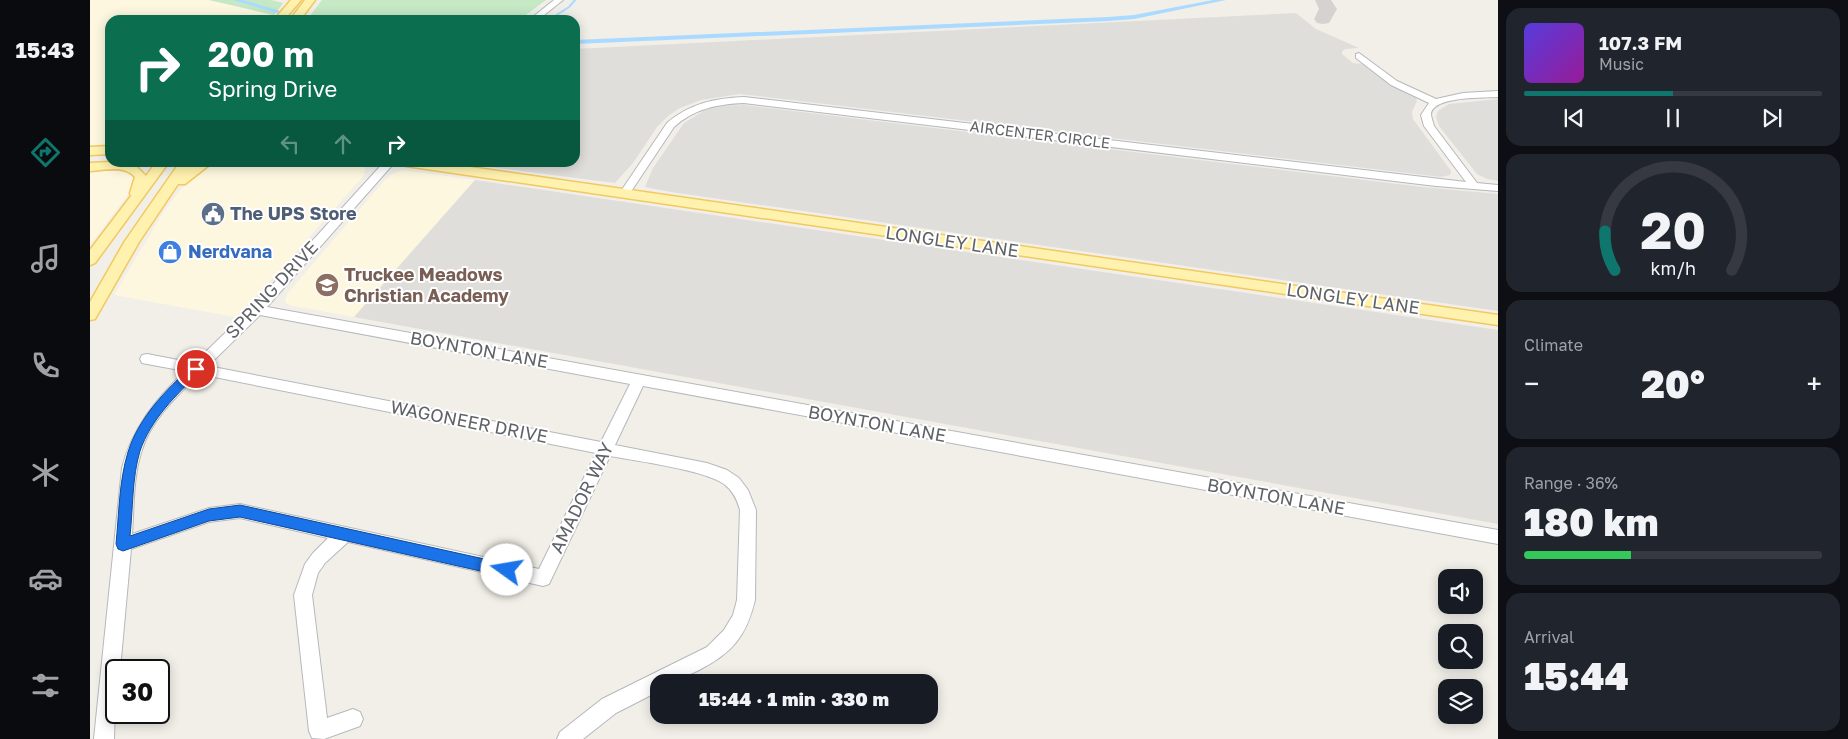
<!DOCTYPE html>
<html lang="en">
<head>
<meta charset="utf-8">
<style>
  body { margin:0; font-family:"Golos Text",sans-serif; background:#20242c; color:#f1f3f6; height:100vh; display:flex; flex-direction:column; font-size:19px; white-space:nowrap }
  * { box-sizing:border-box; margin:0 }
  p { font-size:16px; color:#9ea1a6 }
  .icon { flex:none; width:28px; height:28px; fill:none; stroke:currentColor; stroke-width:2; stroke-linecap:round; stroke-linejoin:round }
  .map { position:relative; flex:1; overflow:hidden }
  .panel { display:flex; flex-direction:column; gap:8px; padding:8px; background:#0d0f14; width:350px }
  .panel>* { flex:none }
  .banner { position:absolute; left:15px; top:15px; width:475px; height:152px; border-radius:15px; box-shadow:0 2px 12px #0003; background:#0b6e4f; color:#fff; overflow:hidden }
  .tools { position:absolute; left:1348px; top:569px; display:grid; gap:10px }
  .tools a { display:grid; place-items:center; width:45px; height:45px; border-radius:10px; background:#171b24; box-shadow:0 2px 12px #0003; font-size:25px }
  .speed { position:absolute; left:15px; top:659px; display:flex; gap:10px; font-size:25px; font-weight:700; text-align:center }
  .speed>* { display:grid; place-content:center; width:65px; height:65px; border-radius:50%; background:#171b24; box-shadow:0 2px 12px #0003; line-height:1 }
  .speed .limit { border:2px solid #111; border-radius:8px; background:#fff; color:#111 }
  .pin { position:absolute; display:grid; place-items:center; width:42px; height:42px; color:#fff; margin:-21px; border:2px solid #fff; border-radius:50%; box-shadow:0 1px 5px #0007 }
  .me { position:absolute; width:55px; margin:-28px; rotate:283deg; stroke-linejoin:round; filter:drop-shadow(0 0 4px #0008) }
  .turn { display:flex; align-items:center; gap:18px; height:105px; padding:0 20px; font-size:22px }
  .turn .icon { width:65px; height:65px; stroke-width:2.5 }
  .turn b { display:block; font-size:35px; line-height:42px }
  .lanes { display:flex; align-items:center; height:48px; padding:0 20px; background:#0003; justify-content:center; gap:25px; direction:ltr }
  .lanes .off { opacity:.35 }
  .big { font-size:38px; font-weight:800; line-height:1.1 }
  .panel .tile { flex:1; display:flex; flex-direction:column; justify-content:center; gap:8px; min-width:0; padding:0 18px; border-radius:15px; background:#20242c }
  .panel .dial { align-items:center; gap:0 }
  .dial svg { height:130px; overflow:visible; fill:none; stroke:#363941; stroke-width:7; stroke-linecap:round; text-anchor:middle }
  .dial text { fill:#f1f3f6; stroke:none }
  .song { display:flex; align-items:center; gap:15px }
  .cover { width:60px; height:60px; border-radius:8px; background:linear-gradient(135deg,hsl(250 70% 55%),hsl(300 70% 35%)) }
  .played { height:5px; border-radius:2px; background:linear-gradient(90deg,#0f766e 50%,#363941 50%) }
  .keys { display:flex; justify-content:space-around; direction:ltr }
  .heat { display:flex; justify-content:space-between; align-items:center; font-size:28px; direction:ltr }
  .charge { height:8px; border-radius:4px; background:linear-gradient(90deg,#34c759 36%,#363941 0) }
  .trip { position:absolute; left:560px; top:674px; width:288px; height:50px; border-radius:15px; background:#171b24; box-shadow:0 2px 12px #0003; font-weight:800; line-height:50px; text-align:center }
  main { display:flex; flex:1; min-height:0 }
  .menu { display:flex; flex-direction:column; width:90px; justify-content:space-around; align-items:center; background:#090b0e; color:#9ea1a6 }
  .menu .icon { width:35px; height:35px }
  .menu .on { color:#0f766e }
  .menu b { font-size:22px; color:#f1f3f6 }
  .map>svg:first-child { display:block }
  .commercial { fill:#fef7e0 }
  .industrial { fill:#e0deda }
  .green { fill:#c5e8c5 }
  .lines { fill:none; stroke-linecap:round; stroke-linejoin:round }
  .stream { stroke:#aadaff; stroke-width:2 }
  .canal { fill:#aadaff; fill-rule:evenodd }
  .taxiway { fill:#d4d3d0; fill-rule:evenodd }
  .minor-casing { stroke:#b5b8bc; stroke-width:2 }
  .major-casing { stroke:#f2c960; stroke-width:3 }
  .minor { fill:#fff; fill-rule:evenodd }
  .major { fill:#fff2af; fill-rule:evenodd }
  .route { fill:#1a73e8; stroke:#114b97 }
  .labels { text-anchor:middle; stroke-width:4; stroke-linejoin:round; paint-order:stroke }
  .far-street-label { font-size:15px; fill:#5f6368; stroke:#fff }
  .service-label { font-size:18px; font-weight:bold; fill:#4e5e75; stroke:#fff; text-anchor:start }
  .street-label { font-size:18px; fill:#5f6368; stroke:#fff }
  .shop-label { font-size:18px; font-weight:bold; fill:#366cbe; stroke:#fff; text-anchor:start }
  .education-label { font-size:18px; font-weight:bold; fill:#785e54; stroke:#fff; text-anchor:start }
</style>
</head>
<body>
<main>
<nav class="menu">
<b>15:43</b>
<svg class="icon on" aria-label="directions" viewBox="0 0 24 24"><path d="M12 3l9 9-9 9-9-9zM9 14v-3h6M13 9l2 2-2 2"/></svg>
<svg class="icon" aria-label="music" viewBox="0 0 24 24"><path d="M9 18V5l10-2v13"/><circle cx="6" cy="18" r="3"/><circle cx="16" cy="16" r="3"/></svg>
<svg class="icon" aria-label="phone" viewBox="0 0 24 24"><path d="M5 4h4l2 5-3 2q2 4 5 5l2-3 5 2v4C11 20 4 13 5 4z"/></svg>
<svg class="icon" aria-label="climate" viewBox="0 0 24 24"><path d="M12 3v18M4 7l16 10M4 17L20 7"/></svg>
<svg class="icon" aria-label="car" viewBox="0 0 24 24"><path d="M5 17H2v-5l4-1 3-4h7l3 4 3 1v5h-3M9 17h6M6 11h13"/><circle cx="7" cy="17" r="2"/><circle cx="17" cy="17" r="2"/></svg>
<svg class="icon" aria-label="filters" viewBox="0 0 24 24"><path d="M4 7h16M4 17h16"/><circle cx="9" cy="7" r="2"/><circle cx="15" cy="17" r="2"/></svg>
</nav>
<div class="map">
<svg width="1408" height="739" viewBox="0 0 1408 739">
  <rect width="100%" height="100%" fill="#f1efe8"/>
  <g class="commercial">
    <polygon points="0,0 119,0 186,16 183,20 20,20 20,145 0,146"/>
    <polygon points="127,162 242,162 272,166 276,169 273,173 275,174 182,279 145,317 24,295 73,213 90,190 117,166"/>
    <polygon points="27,170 37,172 44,175 45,178 42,189 0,245 0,171"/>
    <polygon points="312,170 385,180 264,317 199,305 195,302 197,294 294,181 302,174"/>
  </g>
  <g class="industrial">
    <polygon points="1206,13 1226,29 1269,48 1256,49 1252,51 1252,54 1263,63 1273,64 1300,85 1326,98 1327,101 1322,112 1323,119 1361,171 1360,175 1351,177 650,94 611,100 590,108 578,116 567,127 543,163 525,183 370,163 485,162 485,49"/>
    <polygon points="1408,99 1408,181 1397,179 1387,174 1349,126 1346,117 1348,111 1359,104"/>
    <polygon points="654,105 1333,187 1408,194 1408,311 581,192 555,187 563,168 594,123 615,110 631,106"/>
    <polygon points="385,180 1408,330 1408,524 264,317"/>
  </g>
  <g class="green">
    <polygon points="119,0 181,0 193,3 184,15"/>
    <polygon points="232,0 456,0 429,20 217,20"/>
  </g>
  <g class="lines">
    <polyline class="stream" points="459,20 479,7 485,0"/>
    <g class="canal">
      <polygon points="143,0 153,0 190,11 187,13"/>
      <polygon points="1123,0 1136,0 1044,19 1018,21 485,44 485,40 1018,17 1044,15"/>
      <polygon points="219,16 232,19 233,20 217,19 216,18"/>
    </g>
    <polygon class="taxiway" points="1225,0 1241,0 1247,9 1239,23 1233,24 1227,23 1224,19 1229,9"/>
    <g class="minor-casing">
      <g id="minor">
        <polygon points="464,0 473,0 448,20 439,20"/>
        <path d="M1269 53 1307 81 1346 99 1373 93 1408 91V97C1394 98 1343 96 1341 114 1341 117 1343 122 1344 126L1387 183 1408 185V191L1346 186 654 103C627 104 604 109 584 127L538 196H530L529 194 577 123C599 104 625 98 654 97L1376 182 1334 126 1331 115 1339 103 1301 85 1266 58V54Z"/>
        <path d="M294 162H305L177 307 1408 530V544L553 386 525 445 617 463 637 470 649 478 658 490 666 510 665 600C656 637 642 653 609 670 592 678 587 682 569 682V691L526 713 493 739H467L470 732 512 699 617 647 634 630 643 615 647 600 650 510C647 499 643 491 634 484 615 470 546 461 520 456L459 584 453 586 258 542 235 563 228 573 222 595 237 718 263 709 270 712 273 719 270 726 234 739 222 738 219 731 204 595 215 564 223 553 238 538 150 518 119 522 41 549 30 670H26L24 739H4L32 468C42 428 66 399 95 371L57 364 52 363 50 359 52 355 57 354 104 363 162 307ZM170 315 540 384 511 442 118 366ZM109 374 506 453 449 569 150 504 119 508 42 534C44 507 43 476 52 450 61 420 87 396 109 374Z"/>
      </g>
    </g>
    <g class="major-casing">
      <g id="major">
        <polygon points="201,0 211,0 194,20 184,20"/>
        <polygon points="215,0 225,0 210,20 200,20"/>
        <polygon points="20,146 20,154 0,155 0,147"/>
        <path d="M20 162 46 166 56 176 66 162H79L5 263 0 265V250L41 196 40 193 45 177C34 165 15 170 0 171V163Z"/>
        <polygon points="90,162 103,162 100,167 106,162 123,162 95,184 88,184 49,242 5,319 0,320 0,302 35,241"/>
        <polygon points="310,162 345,162 1408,315 1408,325 316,166"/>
      </g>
    </g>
    <use href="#minor" class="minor"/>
    <use href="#major" class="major"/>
  </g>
  <path class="route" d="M106 365 110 366 112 369 110 372C86 395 61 419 50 451 42 477 43 509 40 536L119 509 150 505 417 564 422 566 424 570 422 575 417 577 150 517 119 521 33 551 28 549 26 544C29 514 29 481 38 452 49 417 76 390 102 366Z"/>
  <defs>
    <g id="civic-disc" transform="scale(1.25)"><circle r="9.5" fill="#5c6f8a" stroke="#fff"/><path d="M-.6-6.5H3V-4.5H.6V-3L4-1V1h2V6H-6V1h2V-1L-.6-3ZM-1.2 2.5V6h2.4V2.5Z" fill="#fff"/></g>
    <g id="shop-disc" transform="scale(1.25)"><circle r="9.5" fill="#3f7fe0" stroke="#fff"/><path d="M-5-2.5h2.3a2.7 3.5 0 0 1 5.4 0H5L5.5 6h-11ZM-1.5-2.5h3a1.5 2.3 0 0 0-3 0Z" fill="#fff"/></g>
    <g id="school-disc" transform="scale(1.25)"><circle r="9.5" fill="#8d6e63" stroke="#fff"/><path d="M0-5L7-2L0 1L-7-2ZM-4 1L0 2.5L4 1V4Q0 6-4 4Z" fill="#fff"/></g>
  </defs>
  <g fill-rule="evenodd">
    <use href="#civic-disc" x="123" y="214"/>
    <use href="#shop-disc" x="80" y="252"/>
    <use href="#school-disc" x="237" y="285"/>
  </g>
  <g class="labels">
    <g class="far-street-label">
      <text transform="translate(950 135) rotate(7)" y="5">AIRCENTER CIRCLE</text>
    </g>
    <g class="service-label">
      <text x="140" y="220">The UPS Store</text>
    </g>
    <g class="street-label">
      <text transform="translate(862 242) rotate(8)" y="6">LONGLEY LANE</text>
      <text transform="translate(182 290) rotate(-47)" y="6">SPRING DRIVE</text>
      <text transform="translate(1263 299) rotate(8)" y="6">LONGLEY LANE</text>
      <text transform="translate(389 350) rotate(10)" y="6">BOYNTON LANE</text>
      <text transform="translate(379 422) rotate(11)" y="6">WAGONEER DRIVE</text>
      <text transform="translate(787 424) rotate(10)" y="6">BOYNTON LANE</text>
      <text transform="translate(1186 497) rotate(10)" y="6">BOYNTON LANE</text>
      <text transform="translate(492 498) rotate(-64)" y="6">AMADOR WAY</text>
    </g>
    <g class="shop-label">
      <text x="98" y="258">Nerdvana</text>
    </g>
    <g class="education-label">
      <text x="254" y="281">Truckee Meadows<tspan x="254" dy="21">Christian Academy</tspan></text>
    </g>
  </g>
</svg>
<div class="tools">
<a><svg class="icon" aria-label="sound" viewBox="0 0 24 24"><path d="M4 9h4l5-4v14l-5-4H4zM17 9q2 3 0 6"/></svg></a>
<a><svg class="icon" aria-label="search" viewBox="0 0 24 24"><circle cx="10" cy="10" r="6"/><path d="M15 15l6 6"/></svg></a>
<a><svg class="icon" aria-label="layers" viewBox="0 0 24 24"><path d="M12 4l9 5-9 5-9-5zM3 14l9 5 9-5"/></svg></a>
</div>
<div class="speed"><div class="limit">30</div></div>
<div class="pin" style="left:106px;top:369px;background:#d93025"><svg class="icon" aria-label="arrive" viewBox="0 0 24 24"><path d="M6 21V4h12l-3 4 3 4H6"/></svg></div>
<svg class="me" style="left:417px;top:570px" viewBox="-20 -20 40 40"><circle r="19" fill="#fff"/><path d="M0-13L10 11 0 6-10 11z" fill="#1a73e8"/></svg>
<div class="trip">15:44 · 1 min · 330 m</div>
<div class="banner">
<div class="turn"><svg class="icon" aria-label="right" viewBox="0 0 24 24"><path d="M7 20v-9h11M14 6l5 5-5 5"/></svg><div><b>200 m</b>Spring Drive</div></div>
<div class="lanes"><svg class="icon off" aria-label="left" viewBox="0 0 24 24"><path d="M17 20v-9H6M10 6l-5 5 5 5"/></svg><svg class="icon off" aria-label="ahead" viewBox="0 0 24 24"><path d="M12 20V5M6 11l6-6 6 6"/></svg><svg class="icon" aria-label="right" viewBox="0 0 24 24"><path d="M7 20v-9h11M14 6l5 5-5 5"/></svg></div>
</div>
</div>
<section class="panel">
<div class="tile">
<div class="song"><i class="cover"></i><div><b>107.3 FM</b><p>Music</p></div></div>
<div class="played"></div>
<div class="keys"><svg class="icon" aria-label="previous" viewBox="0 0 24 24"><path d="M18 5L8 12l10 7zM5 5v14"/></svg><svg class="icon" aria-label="pause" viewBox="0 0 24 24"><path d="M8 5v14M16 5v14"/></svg><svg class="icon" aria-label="next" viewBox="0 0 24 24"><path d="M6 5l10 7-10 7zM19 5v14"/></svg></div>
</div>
<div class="tile dial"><svg viewBox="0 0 100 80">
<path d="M14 69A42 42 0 1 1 86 69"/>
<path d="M14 69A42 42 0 0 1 8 45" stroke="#0f766e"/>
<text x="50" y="56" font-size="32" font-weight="700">20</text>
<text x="50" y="72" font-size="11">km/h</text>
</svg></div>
<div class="tile"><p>Climate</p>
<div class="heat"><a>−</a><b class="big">20°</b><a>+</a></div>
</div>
<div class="tile"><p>Range · 36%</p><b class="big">180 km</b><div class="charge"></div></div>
<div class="tile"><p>Arrival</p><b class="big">15:44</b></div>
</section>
</main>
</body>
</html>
